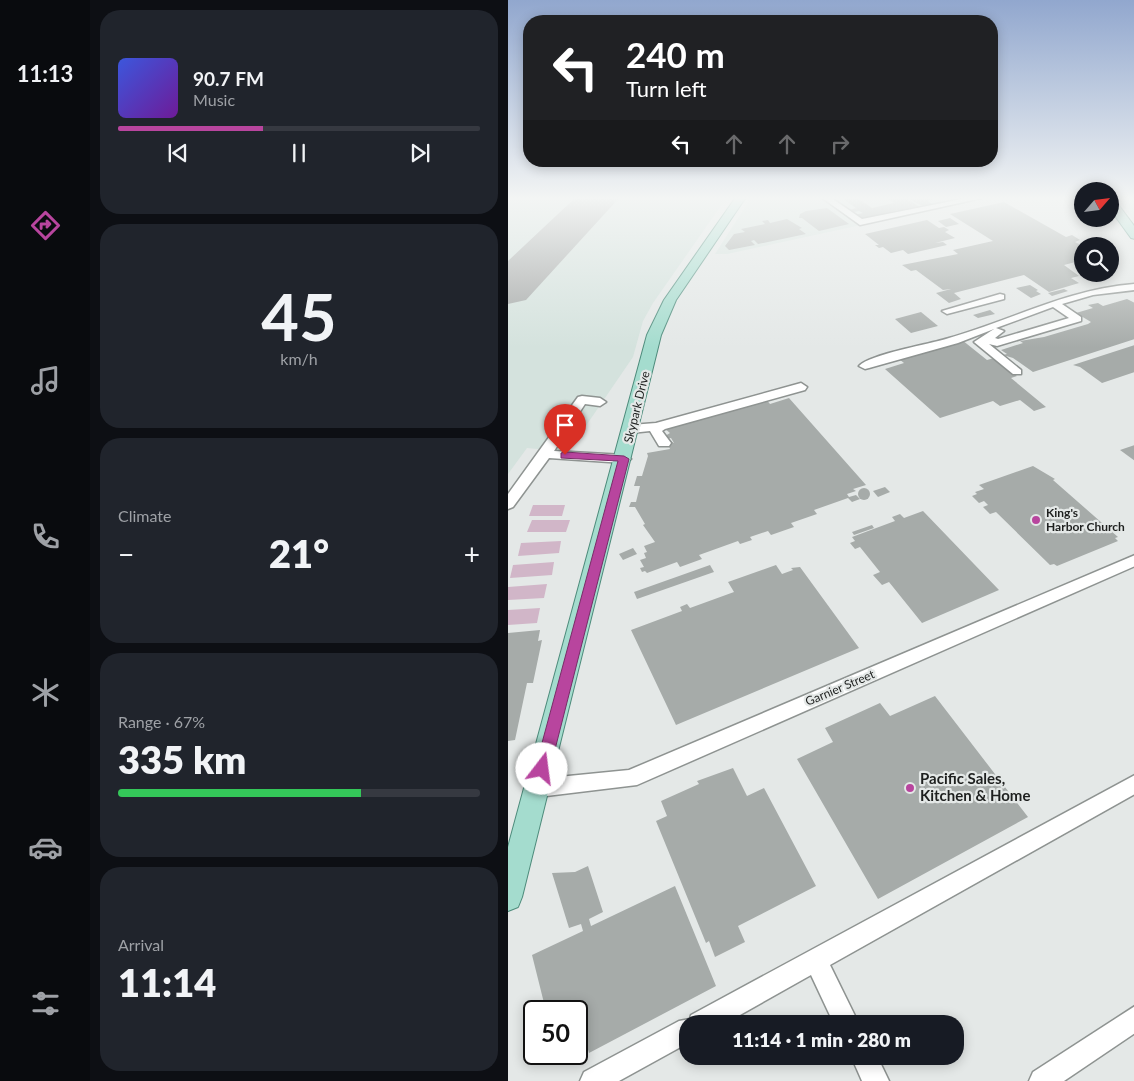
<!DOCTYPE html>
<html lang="en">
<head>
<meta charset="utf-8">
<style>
  body { margin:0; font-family:Lato,sans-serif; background:#20242c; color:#f1f3f6; height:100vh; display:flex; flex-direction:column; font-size:19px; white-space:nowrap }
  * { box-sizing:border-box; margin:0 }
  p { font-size:16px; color:#9ea1a6 }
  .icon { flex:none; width:28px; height:28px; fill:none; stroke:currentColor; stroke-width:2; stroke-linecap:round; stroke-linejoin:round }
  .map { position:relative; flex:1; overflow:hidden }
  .details { display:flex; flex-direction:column; gap:10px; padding:10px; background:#0d0f14; width:418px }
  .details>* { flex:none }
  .top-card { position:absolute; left:15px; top:15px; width:475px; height:152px; border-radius:20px; box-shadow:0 2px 12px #0003; background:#202124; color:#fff; overflow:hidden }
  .needle { width:32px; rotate:62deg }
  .fabs { position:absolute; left:566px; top:182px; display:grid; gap:10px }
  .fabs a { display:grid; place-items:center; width:45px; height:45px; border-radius:50%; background:#171b24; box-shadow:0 2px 12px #0003; font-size:25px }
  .speed { position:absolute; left:15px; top:1000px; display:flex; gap:10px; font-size:25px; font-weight:700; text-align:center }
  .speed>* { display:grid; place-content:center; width:65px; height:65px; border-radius:50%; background:#171b24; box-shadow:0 2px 12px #0003; line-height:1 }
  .speed .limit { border:2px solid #111; border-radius:8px; background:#fff; color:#111 }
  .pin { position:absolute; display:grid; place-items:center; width:42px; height:42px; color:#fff; margin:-51px -21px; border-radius:50% 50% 50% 0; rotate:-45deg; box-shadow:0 0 5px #0007 }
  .pin .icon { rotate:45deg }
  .me { position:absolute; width:55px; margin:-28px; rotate:15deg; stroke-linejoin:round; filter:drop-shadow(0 0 4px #0008) }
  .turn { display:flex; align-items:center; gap:18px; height:105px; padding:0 20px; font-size:22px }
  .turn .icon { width:65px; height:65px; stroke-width:2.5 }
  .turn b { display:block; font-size:35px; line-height:42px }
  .lanes { display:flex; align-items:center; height:48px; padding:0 20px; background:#0003; justify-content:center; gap:25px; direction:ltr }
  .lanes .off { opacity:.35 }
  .big { font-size:38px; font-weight:800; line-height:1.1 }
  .details .widget { flex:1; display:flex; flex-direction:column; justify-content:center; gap:8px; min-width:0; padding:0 18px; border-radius:20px; background:#20242c }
  .details .dial { align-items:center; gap:0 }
  .dial b { font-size:65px; line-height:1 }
  .song { display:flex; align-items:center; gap:15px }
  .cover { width:60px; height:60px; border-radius:8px; background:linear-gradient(135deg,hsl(230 70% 55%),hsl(280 70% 35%)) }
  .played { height:5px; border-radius:2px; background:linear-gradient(90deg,#b8459e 40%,#363941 40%) }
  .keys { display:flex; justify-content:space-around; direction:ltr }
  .heat { display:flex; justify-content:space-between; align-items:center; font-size:28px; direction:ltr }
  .charge { height:8px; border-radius:4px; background:linear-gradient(90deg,#34c759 67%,#363941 0) }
  .trip { position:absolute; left:171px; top:1015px; width:285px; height:50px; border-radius:20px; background:#171b24; box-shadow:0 2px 12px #0003; font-weight:800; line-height:50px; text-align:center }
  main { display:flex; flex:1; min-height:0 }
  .menu { display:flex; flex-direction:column; width:90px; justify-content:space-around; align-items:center; background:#090b0e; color:#9ea1a6 }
  .menu .icon { width:35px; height:35px }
  .menu .current { color:#b8459e }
  .menu b { font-size:22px; color:#f1f3f6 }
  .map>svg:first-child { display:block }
  .built { fill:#d4e2dd }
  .green { fill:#d1b6c8 }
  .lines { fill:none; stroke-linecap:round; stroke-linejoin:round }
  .runway { fill:#a5a8a7; fill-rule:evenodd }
  .building { fill:#a6aba9 }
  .minor-casing { stroke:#8e9391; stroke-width:3 }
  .major-casing { stroke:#4d8b7b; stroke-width:2 }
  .minor { fill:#fff; fill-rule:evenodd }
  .major { fill:#a4dcce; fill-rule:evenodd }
  .route { fill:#b8459e; stroke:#782d67 }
  .poi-dot { fill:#b8459e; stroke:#e4e8e7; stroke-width:2 }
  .labels { text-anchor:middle; stroke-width:4.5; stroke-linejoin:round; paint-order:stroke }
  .street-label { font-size:12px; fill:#1e201f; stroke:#e4e8e7 }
  .poi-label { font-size:12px; font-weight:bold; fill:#1e201f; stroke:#e4e8e7; text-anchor:start }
  .near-poi-label { font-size:15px; font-weight:bold; fill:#1e201f; stroke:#e4e8e7; text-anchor:start }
</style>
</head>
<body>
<main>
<nav class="menu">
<b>11:13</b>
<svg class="icon current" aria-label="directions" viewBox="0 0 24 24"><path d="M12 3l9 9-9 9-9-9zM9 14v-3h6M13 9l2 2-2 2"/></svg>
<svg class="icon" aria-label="music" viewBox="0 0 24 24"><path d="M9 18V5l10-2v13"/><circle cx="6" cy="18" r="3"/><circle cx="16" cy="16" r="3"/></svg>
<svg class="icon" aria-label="phone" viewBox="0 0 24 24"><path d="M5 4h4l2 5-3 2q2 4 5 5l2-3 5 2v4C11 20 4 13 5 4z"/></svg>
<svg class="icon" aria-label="climate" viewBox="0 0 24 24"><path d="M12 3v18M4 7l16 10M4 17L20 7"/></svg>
<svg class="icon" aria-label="car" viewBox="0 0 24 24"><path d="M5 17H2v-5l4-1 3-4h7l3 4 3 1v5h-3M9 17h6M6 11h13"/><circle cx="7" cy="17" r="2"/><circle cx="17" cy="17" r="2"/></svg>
<svg class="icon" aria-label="filters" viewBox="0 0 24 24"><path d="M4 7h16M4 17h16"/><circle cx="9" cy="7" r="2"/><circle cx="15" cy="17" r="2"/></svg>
</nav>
<section class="details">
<div class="widget">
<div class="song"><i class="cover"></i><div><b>90.7 FM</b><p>Music</p></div></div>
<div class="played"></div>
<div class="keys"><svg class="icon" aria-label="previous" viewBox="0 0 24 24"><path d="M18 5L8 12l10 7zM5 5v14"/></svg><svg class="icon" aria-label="pause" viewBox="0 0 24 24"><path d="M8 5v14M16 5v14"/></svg><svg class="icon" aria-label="next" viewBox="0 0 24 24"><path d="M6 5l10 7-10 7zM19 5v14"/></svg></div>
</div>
<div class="widget dial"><b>45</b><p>km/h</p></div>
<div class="widget"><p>Climate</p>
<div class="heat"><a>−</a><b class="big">21°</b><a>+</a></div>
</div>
<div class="widget"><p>Range · 67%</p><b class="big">335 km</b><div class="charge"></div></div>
<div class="widget"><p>Arrival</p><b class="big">11:14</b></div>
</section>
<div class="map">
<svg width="627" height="1081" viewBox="0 0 627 1081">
  <rect width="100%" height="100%" fill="#e4e8e7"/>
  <g class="built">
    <polygon points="0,197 219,197 145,303 135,321 125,357 60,452 19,448 0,474"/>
    <polygon points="252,197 482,197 219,254 207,254 243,198"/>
    <polygon points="609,197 626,197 626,222 610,199"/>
  </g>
  <g class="green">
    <polygon points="25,505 57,505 54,516 21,516"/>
    <polygon points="24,520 62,520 58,532 19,532"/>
    <polygon points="53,541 51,553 10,556 13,543"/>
    <polygon points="46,562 44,575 2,578 5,565"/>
    <polygon points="39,584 36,598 0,600 0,587"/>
    <polygon points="32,608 29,623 0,625 0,610"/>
  </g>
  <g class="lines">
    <polygon class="runway" points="68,197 112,197 18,300 0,304 0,261"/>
  </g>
  <g class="building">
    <polygon points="332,197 348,197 364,208 386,203 377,197 396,197 415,209 395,213 391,210 352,219 346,215 355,213 351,211 341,213 338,211 348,208"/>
    <polygon points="401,197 420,197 425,200 420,201 424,204 415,206 404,201"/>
    <polygon points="496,202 558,237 564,235 572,240 567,242 575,246 575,260 556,265 571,276 563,278 571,283 541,292 516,275 446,293 453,299 441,303 428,293 443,289 435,290 408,270 403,271 394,265 450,254 445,250 485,241 442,214"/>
    <polygon points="319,208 341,224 311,231 294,218 291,218 292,214 298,211"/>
    <polygon points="442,218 451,224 438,227 430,221"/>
    <polygon points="279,219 294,228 291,229 298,234 250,244 246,240 243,241 247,245 221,250 217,246 226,234 237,232 233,229 257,224 254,221 260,220 262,223"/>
    <polygon points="419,220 431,228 436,227 441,230 437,232 447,238 427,243 435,242 439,245 400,254 395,250 383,253 375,247 371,248 367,245 371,245 357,234"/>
    <polygon points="522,285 530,290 528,291 533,294 523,298 508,288"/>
    <polygon points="556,289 560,291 544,296 540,293"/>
    <polygon points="619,299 627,303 627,339 525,372 505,358 495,355 499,354 493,350 515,343 512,341 536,337 580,324 583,322 568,313 585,308 580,305 590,303 595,306"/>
    <polygon points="482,310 487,314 470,318 465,315"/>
    <polygon points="413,312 430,326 403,333 387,319"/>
    <polygon points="454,340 479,360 486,358 509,376 503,378 538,407 526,411 512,400 492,406 485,401 432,418 377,369 396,363 391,359 448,342 450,344 449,342"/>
    <polygon points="627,345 627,372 594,383 572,367 565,365"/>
    <polygon points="257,398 262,404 281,398 358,485 345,489 348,491 339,494 341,497 348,495 352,499 344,502 340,498 306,510 309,514 283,523 286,527 263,535 260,531 242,537 244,540 232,544 230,541 191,555 194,559 172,567 169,562 139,573 137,571 134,572 132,568 136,567 132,560 138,558 136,553 139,552 136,546 147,542 135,525 137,524 127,507 121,507 123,502 128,502 132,486 126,486 129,476 134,476 140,456 139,453 162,449 158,440 161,440 166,443 163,438 159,439 157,436 162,433 156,428"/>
    <polygon points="627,445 627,461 612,450"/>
    <polygon points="525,466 547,479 545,480 610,537 607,538 610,541 549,566 546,564 542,565 488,512 482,514 475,507 480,505 476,501 471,503 464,496 469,494 467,492 476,489 471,485"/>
    <polygon points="377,487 382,492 370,497 365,491"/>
    <circle cx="356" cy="494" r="6"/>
    <polygon points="415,511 491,590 414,623 381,582 374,585 365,575 372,572 352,547 347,549 342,543 347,541 344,537 387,521 384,517 392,514 396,518"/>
    <polygon points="364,525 366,528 346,535 344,532"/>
    <polygon points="125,548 129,554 115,560 111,554"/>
    <polygon points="202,565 206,572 129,599 126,592"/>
    <polygon points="268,565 274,574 285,570 283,568 292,567 351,648 168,725 123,630 174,611 172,607 179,604 182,608 226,592 220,582"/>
    <polygon points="32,630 30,641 34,640 25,683 19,683 7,740 0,741 0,633"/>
    <polygon points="427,696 520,817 370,899 289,759 325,742 317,728 372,703 382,716"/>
    <polygon points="225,768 239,796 256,788 308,886 230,926 237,942 207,957 201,941 198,943 148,821 159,816 153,801 191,784 189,781"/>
    <polygon points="80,866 95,912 81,919 83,926 167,886 208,986 81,1053 69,1011 38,1011 24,955 75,931 73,924 61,928 44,873 67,872"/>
  </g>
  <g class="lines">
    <g class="minor-casing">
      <g id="minor">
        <polygon points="313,197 322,197 354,219 464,197 474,198 352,225"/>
        <path d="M627 284V290L585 295 554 304 573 317V321L489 346 481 344 513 370V374H505L466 342 486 329 450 343 361 368 357 369 351 366C362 354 423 344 441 338 504 320 560 289 627 284ZM545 307 561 318 490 339 487 338 496 331 488 328Z"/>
        <polygon points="492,294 496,295 496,299 439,314 434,311"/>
        <polygon points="293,383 299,387 297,390 157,429 154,431 163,443 161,446 151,446 142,431 123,433 117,429 123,425 148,423"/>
        <polygon points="74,396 92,398 98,402 92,406 77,404 46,451 116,455 123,459 116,463 41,458 5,507 0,509 0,494 70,397"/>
        <polygon points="627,555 627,566 129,785 30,797 23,794 20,788 23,782 30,779 121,770"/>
        <polygon points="627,775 627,794 322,965 351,1024 326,1024 303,975 216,1024 180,1024 180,1043 111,1081 72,1081 76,1072 171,1021 182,1019 183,1015"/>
        <polygon points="627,1006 627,1033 556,1081 521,1081 525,1072"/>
        <polygon points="343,1056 369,1056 381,1081 354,1081"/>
      </g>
    </g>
    <g class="major-casing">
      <g id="major">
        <polygon points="228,197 238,197 168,300 153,335 14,897 10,907 0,911 0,847 139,335 156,300"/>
        <polygon points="602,198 606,199 627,227 627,239 623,238 602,209"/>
      </g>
    </g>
    <use href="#minor" class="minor"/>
    <use href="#major" class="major"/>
  </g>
  <linearGradient id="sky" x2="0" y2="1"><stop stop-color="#91a7ce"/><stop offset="0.57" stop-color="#f3f5f4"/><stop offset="1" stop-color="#f3f5f4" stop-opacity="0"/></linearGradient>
  <rect width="627" height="348" fill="url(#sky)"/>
  <polygon class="route" points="57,452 116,456 121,459 42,769 40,774 34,776 29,774 27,769 110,461 53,458 53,453"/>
  <g class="poi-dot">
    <circle cx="528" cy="520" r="5"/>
    <circle cx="402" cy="788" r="5"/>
  </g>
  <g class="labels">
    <g class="street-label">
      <text transform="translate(129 407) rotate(-76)" y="4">Skypark Drive</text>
      <text transform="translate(332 688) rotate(-23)" y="4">Garnier Street</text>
    </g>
    <g class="poi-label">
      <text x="538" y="517">King's<tspan x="538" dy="14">Harbor Church</tspan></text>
    </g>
    <g class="near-poi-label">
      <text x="412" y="784">Pacific Sales,<tspan x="412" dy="17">Kitchen &amp; Home</tspan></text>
    </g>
  </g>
</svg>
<div class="fabs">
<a><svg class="needle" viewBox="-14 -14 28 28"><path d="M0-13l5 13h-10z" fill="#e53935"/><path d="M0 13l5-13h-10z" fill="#9ea1a6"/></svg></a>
<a><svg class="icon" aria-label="search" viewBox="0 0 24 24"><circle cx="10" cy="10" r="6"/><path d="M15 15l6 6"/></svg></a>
</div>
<div class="speed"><div class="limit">50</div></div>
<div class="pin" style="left:57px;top:455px;background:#d93025"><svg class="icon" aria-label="arrive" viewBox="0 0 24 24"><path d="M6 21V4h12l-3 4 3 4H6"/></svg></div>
<svg class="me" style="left:34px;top:769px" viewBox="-20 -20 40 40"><circle r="19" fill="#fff"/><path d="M0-13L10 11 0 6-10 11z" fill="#b8459e"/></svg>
<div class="trip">11:14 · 1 min · 280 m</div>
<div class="top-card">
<div class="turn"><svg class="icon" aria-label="left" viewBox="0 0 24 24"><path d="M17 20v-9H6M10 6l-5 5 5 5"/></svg><div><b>240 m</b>Turn left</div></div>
<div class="lanes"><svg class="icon" aria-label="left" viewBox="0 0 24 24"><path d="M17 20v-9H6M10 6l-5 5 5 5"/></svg><svg class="icon off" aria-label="ahead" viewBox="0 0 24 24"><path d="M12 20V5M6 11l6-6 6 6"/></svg><svg class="icon off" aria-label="ahead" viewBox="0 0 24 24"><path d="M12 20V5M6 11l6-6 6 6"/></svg><svg class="icon off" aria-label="right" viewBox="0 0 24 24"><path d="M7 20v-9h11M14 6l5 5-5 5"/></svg></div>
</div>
</div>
</main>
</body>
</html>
